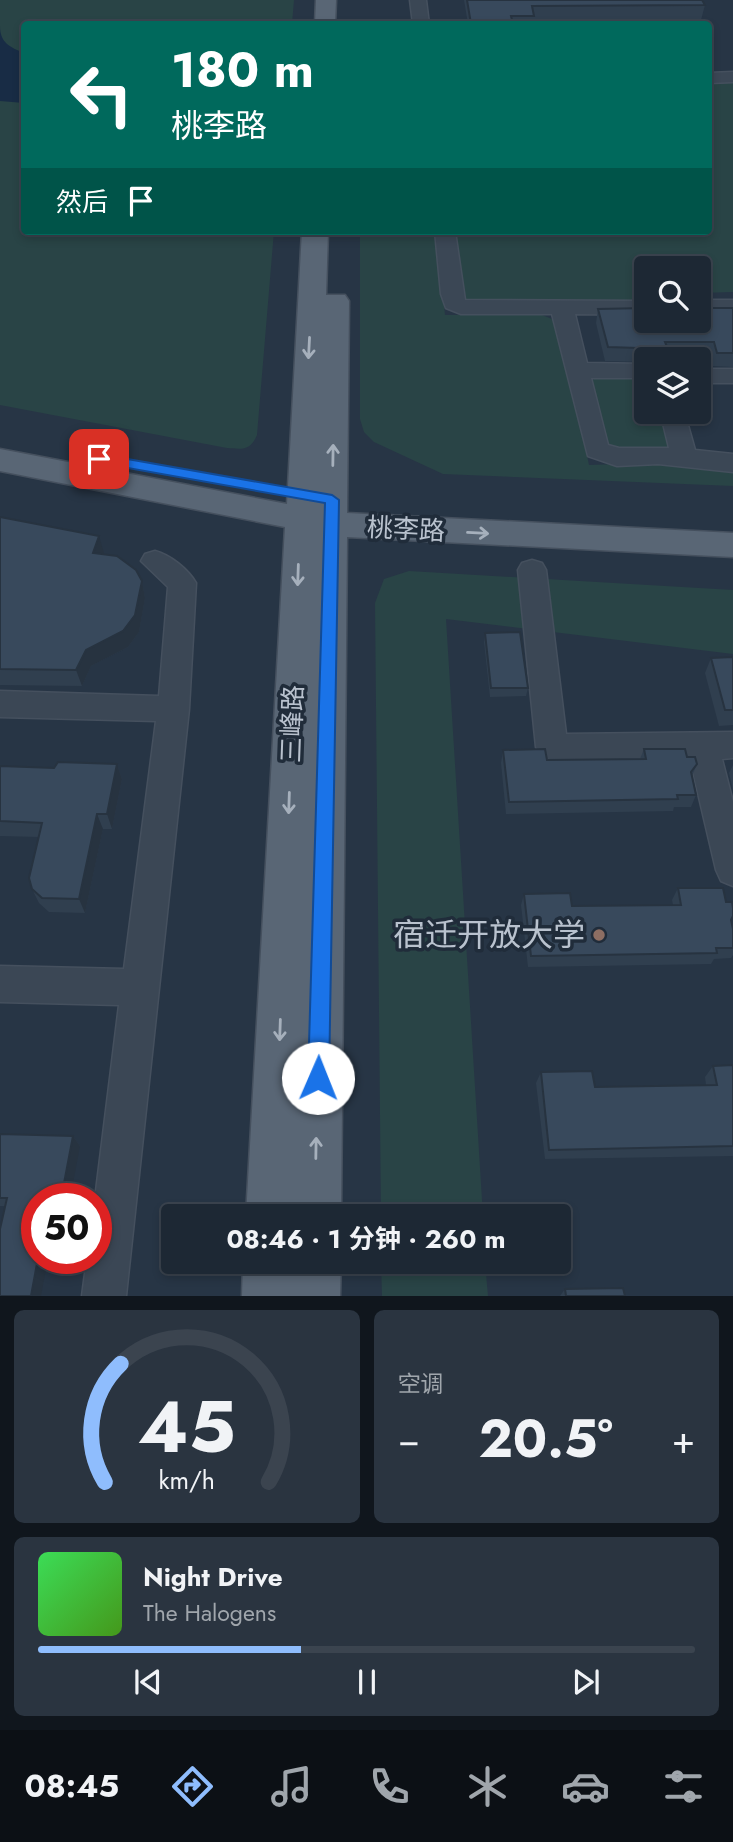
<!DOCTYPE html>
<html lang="zh">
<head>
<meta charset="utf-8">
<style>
  body { margin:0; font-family:Jost,"Noto Sans SC",sans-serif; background:#2a3440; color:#f1f3f6; height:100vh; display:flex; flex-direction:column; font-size:26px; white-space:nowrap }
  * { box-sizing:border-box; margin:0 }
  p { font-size:23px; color:#a0a6ac }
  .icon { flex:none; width:38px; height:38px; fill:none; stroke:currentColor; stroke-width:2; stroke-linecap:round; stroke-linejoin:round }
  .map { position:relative; height:1296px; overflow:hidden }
  .panel { display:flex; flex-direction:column; gap:14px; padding:14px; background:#10161d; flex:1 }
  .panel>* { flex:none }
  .banner { position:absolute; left:21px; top:21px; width:691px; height:214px; border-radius:7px; box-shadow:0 4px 10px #0003,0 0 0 2px #3b444f; background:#00695c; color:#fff; overflow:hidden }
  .tools { position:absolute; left:634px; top:256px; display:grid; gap:14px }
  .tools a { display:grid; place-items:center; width:77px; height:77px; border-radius:7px; background:#1d2834; box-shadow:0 4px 10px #0003,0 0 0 2px #3b444f; font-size:35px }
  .speed { position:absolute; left:21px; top:1183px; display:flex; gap:14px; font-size:35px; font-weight:700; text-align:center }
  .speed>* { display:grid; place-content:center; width:91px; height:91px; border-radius:50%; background:#1d2834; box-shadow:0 4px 10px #0003,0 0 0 2px #3b444f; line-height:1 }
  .speed .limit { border:10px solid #d22; background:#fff; color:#111 }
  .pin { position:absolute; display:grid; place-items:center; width:60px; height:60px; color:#fff; margin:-30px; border-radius:14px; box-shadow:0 4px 10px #0006 }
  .me { position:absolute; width:77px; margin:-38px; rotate:1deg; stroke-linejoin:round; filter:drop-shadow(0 0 5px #0008) }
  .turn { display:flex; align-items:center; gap:24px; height:147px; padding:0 35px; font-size:32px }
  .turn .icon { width:91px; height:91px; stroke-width:2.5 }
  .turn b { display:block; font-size:49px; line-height:60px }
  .then { display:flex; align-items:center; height:66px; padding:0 35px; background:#0003; gap:14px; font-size:26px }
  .big { font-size:52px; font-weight:700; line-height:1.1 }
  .panel .tile { flex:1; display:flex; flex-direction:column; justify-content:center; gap:10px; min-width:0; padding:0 24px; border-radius:10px; background:#2a3440 }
  .panel .dial { align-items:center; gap:0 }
  .dial svg { height:182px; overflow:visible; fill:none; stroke:#3b444f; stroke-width:7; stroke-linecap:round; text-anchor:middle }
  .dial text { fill:#f1f3f6; stroke:none }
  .song { display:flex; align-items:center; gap:21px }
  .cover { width:84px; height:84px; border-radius:10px; background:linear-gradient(135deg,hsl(130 70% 55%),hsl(100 70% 35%)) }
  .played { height:7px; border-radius:4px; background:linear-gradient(90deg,#8fbdfd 40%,#3b444f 40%) }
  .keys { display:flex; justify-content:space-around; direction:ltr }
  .heat { display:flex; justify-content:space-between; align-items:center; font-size:38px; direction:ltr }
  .panel .tiles { flex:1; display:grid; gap:14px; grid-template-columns:1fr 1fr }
  .tile:last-child { grid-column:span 2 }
  .trip { position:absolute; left:161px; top:1204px; width:410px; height:70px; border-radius:7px; background:#1d2834; box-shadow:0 4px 10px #0003,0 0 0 2px #3b444f; font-weight:700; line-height:70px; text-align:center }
  .dock { display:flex; height:112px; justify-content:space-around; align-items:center; background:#0c1015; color:#a0a6ac }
  .dock .icon { width:49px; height:49px }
  .dock .active { color:#8fbdfd }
  .dock b { font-size:32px; color:#f1f3f6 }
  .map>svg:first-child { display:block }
  .green { fill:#294446 }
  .water { fill:#182c45 }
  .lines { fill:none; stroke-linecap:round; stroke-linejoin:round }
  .minor-casing { stroke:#45505e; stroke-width:3 }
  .major-casing { stroke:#45505e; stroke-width:3 }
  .minor { fill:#3b4755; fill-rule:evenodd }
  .major { fill:#596675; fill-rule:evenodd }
  .wall { fill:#303f4f }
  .shaded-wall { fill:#273340 }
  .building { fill:#38495c; stroke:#273340; stroke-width:2 }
  .oneway { stroke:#a6b0bc }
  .route { fill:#1a73e8; stroke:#114b97; stroke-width:2 }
  .education-dot { fill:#8d6e63; stroke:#202c3a; stroke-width:2.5 }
  .labels { text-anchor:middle; stroke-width:7; stroke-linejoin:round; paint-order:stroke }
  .street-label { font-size:26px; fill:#b9c2ce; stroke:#202c3a }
  .near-poi-label { font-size:32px; fill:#b9c2ce; stroke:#202c3a; text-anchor:end }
</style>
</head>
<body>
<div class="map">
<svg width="733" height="1296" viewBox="0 0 733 1296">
  <rect width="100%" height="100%" fill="#273545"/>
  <g class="green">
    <path d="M0 0H294L292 24H24V231H274L257 435C250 451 243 449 227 448L0 405Z"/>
    <polygon points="709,82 733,82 733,292 698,293 698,268 646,268 646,303 465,301 461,296 453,231 709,231"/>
    <polygon points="360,231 437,231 445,315 542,315 559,322 589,465 686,462 733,471 733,486 443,474 374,442 364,432 360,419"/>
    <polygon points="598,375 640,375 643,378 646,411 667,411 674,450 618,451 608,446 592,386 592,381"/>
    <polygon points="409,571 733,590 733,654 446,619 483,1216 381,1216 375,603 384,579"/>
    <polygon points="381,1262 485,1262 488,1296 382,1296"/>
  </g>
  <path class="water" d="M0 26C0 43 10 47 24 53V103L0 101Z"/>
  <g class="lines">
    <g class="minor-casing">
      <g id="minor">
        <polygon points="410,0 426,0 429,24 413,24"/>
        <polygon points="733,72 733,82 709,83 709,73"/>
        <polygon points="435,231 455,231 465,300 646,301 646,315 575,314 587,363 646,364 646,378 591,378 608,445 619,448 669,448 660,411 684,411 695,450 733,454 733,472 658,464 617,466 588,456 552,314 461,314 446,308 441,294"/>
        <rect x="698" y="300" width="35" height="14"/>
        <rect x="698" y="369" width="35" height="14"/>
        <path d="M155 551C170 555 188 569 196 583L189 709 126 1296H82L87 1258H96L95 1199 119 1005 0 1002V966L124 969 156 721 0 717V691L159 696 168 587 141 561 145 554Z"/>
        <polygon points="532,560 542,563 546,570 566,734 733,732 733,758 722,759 733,802 733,886 721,881 716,870 690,759 552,760 541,756 536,747 518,570 522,563"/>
      </g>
    </g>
    <g class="major-casing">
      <g id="major">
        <polygon points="316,0 336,0 335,24 315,24"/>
        <polygon points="302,231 328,231 326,295 345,295 349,301 347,513 733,533 733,557 347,537 341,1216 246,1216 285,527 0,471 0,449 287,504"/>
        <polygon points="243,1262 341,1262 340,1296 242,1296"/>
      </g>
    </g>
    <use href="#minor" class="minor"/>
    <use href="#major" class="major"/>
  </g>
  <g class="wall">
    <polygon points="464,0 702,0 705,5 701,20 534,21 533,24 468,24"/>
    <polygon points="733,308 733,367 713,366 710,356 666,356 665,359 646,359 646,362 605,361 596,323 598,309"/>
    <polygon points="0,517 104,553 103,554 142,581 145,598 139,632 128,647 91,666 82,686 0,685"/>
    <polygon points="485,633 528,688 526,696 490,697 484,642"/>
    <polygon points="733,657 733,725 719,726 705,673 711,658"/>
    <polygon points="644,749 687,757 697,764 692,776 696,795 691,807 674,807 673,811 506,814 501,763 503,750 547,760 640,759"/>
    <polygon points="117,764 122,779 112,829 103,829 85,913 49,912 39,903 32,889 39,837 0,836 0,766 54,768"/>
    <polygon points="733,765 733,790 729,773"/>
    <polygon points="678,888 731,920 733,929 733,955 731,958 714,959 711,964 528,967 521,905 524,894 572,906 673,905 672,900"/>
    <polygon points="733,1065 733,1156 545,1159 536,1083 541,1072 595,1087 706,1085 705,1077 713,1066"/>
    <polygon points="0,1134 73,1136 80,1146 37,1199 5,1206 0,1206"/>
    <polygon points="565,1289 625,1296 560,1296"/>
  </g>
  <g class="shaded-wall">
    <polygon points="99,536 104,553 97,569 93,553"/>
    <polygon points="142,581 145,598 139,632 128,647 91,666 82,686 76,670 86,650"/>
    <polygon points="117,764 122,779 112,829 107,814"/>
    <polygon points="97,814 103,829 85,913 79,899"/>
    <polygon points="73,1136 80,1146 70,1199 61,1199"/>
    <polygon points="38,1258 48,1258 41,1296 31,1296"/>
  </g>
  <g class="building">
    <polygon points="467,0 702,0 705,5 532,6 534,16 511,16 513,24 471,24"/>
    <polygon points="646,308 646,320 698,320 698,308 733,308 733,353 717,353 714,342 665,342 668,349 608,347 598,309"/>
    <polygon points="0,517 99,536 93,553 117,556 136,570 142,581 135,615 123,631 86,650 76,670 0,669"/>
    <polygon points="520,632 528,688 491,688 485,633"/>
    <polygon points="733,657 733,710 725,710 711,658"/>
    <polygon points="545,749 547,760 646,759 644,749 685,749 687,757 695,757 697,764 691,772 696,795 677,795 678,799 509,802 503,750"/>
    <polygon points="58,762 117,764 107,814 97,814 79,899 42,898 32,889 29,878 42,823 0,821 0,766 54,768"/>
    <polygon points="678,888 723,888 726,902 732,902 733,908 733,916 731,920 733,929 733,948 716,948 717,953 531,956 524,894 570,893 572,906 681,905"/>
    <polygon points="733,1065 733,1146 549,1150 541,1072 592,1071 595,1087 717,1085 713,1066"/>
    <polygon points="0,1134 73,1136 61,1199 37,1199 37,1258 38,1258 31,1296 0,1296 0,1229 7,1198 0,1198"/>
    <polygon points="623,1288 625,1296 566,1296 565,1289"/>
  </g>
  <defs><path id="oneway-shaft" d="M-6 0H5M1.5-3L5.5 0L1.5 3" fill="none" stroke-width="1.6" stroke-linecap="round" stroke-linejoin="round" transform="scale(1.75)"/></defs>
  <g class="oneway">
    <use href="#oneway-shaft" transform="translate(309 348) rotate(93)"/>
    <use href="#oneway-shaft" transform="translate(333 455) rotate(-89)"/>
    <use href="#oneway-shaft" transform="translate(478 533) rotate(3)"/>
    <use href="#oneway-shaft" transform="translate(298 575) rotate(92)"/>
    <use href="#oneway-shaft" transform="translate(289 803) rotate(92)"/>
    <use href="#oneway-shaft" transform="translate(280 1030) rotate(92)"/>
    <use href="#oneway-shaft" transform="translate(316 1148) rotate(-89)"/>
  </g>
  <polygon class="route" points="99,454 332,495 339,500 329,1078 326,1086 318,1089 311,1086 308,1078 325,503 94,462 94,456"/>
  <circle class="education-dot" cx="599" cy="935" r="7"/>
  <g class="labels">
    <g class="street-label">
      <text transform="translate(406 529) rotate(3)" y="9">桃李路</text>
      <text transform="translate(292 724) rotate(-88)" y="9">三峰路</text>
    </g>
    <g class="near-poi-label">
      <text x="585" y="946">宿迁开放大学</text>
    </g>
  </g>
</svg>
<div class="tools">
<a><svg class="icon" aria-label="search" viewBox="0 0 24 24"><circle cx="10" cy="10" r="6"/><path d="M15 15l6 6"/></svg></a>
<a><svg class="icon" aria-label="layers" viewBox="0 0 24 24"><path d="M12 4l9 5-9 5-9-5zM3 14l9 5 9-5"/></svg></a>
</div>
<div class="speed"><div class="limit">50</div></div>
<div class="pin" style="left:99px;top:459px;background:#d93025"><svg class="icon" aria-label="arrive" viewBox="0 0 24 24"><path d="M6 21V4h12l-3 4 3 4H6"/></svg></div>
<svg class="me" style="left:318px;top:1078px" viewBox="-20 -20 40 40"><circle r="19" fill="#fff"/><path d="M0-13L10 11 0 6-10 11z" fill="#1a73e8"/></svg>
<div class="trip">08:46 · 1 分钟 · 260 m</div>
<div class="banner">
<div class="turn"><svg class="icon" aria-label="left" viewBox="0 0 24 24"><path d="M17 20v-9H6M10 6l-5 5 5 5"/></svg><div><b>180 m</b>桃李路</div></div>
<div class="then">然后<svg class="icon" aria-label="arrive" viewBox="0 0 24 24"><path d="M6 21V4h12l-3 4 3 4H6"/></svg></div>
</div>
</div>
<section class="panel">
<div class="tiles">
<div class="tile dial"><svg viewBox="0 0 100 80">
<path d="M14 69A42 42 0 1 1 86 69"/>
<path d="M14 69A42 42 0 0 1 21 17" stroke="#8fbdfd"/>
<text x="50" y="56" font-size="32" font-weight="700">45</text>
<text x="50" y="72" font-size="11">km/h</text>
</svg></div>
<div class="tile"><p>空调</p>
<div class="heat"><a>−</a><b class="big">20.5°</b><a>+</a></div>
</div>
<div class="tile">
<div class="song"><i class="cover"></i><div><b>Night Drive</b><p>The Halogens</p></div></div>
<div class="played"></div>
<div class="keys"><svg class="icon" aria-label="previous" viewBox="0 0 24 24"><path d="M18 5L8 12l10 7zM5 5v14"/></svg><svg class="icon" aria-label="pause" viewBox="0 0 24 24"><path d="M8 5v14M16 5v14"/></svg><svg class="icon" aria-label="next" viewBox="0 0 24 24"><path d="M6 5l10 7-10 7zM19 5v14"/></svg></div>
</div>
</div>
</section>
<nav class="dock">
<b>08:45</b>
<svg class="icon active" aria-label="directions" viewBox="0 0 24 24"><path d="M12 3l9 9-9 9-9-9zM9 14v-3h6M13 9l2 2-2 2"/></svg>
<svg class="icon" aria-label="music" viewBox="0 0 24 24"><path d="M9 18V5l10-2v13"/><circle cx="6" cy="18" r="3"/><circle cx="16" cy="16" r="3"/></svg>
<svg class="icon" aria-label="phone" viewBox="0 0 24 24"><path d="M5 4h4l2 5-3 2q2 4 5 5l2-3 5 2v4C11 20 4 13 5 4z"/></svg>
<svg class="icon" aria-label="climate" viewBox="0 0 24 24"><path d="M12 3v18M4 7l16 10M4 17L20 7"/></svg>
<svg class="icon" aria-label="car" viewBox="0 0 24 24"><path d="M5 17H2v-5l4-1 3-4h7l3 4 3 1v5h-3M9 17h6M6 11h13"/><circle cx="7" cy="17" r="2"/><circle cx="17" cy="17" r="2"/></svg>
<svg class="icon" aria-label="filters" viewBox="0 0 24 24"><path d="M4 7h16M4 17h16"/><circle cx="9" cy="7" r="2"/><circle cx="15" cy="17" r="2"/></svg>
</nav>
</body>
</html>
